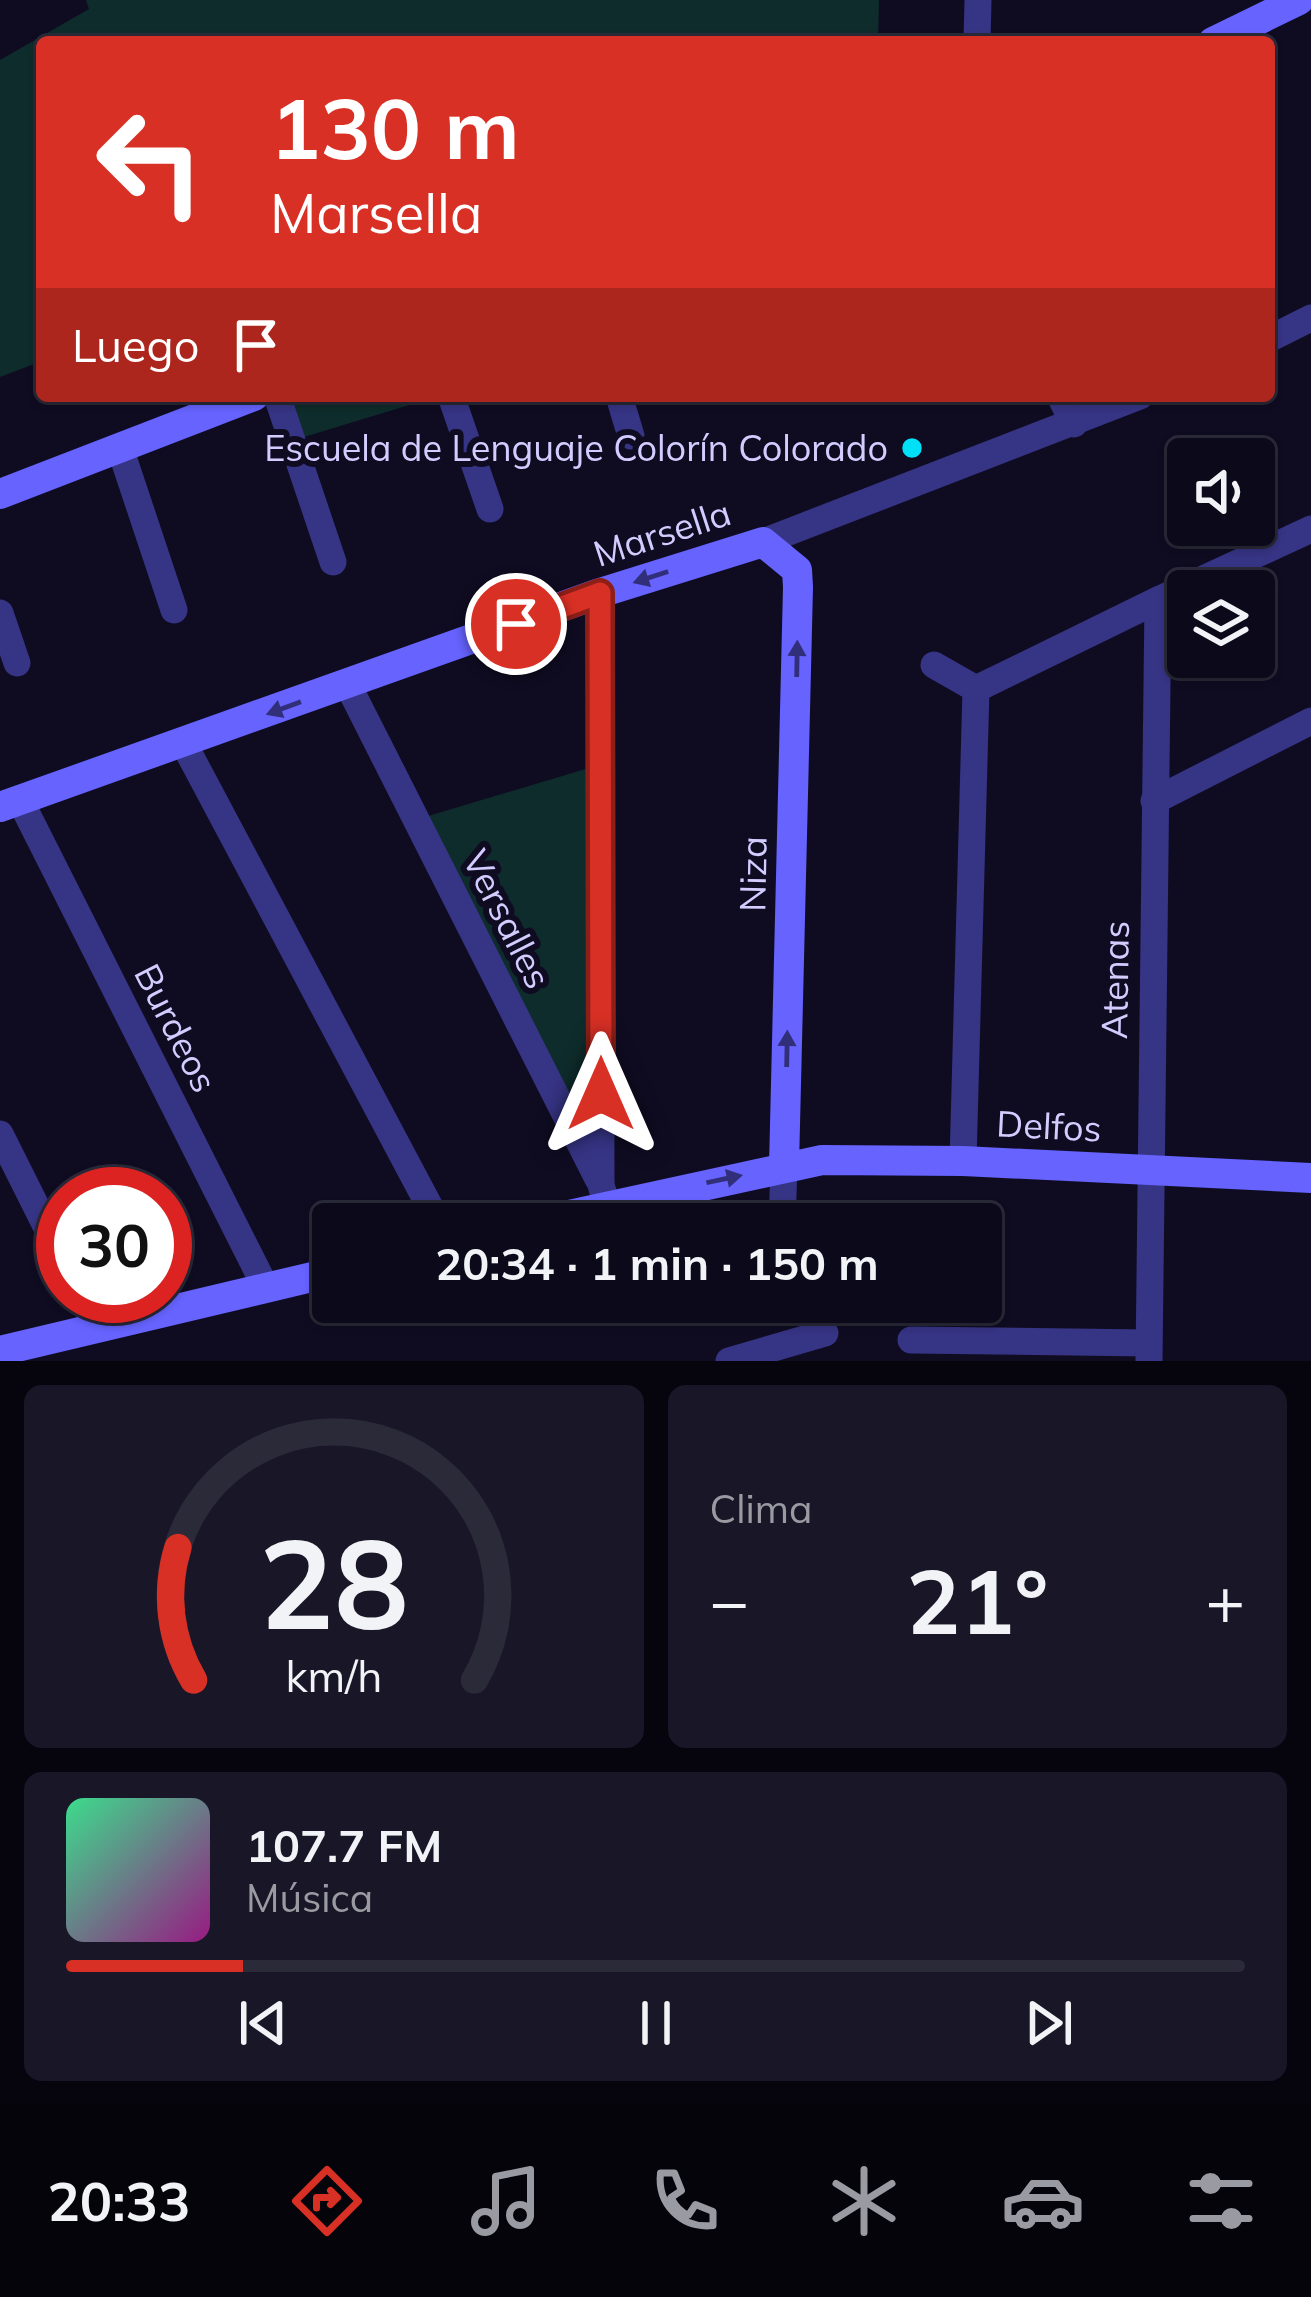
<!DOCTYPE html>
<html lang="es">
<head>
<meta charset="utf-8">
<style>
  body { margin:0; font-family:Mulish,sans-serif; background:#191727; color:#f1f3f6; height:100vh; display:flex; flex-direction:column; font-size:45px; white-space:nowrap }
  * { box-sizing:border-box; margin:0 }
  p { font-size:39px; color:#9a9aa2 }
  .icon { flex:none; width:66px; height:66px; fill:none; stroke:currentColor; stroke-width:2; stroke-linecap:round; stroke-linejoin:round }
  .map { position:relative; height:1361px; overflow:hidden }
  .drawer { display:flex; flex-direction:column; gap:24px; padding:24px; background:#06050e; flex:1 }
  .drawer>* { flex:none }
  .hud { position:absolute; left:36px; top:36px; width:1239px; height:366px; border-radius:12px; box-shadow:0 3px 9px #0004,0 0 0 3px #2b2a39; background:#d93025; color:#fff; overflow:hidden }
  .controls { position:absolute; left:1167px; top:438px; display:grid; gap:24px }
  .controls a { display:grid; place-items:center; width:108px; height:108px; border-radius:12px; background:#0b091a; box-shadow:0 3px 9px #0004,0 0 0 3px #2b2a39; font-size:60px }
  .speed { position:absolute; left:36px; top:1167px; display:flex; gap:24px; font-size:60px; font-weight:700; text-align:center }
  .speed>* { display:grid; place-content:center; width:156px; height:156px; border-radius:50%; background:#0b091a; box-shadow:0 3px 9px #0004,0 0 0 3px #2b2a39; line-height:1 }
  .speed .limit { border:18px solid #d22; background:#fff; color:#111 }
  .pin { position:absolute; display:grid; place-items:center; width:102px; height:102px; color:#fff; margin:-51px; border:6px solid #fff; border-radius:50%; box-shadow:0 3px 12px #0007 }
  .me { position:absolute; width:132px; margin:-66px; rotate:0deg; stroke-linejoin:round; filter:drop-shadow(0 0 9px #0008) }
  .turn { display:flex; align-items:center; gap:42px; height:252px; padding:0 36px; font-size:54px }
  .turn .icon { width:156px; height:156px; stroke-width:2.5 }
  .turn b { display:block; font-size:84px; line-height:102px }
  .then { display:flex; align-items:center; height:114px; padding:0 36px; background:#0003; gap:24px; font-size:45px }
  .big { font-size:90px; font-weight:700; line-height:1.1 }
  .drawer .widget { flex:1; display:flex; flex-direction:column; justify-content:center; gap:18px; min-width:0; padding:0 42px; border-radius:18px; background:#191727 }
  .drawer .dial { align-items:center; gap:0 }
  .dial svg { height:312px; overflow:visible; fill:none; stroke:#2b2a39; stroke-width:7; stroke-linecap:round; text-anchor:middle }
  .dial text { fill:#f1f3f6; stroke:none }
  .song { display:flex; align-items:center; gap:36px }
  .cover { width:144px; height:144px; border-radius:18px; background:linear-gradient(135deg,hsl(150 70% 55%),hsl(310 70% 35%)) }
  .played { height:12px; border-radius:6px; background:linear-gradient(90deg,#d93025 15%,#2b2a39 15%) }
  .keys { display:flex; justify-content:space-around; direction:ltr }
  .heat { display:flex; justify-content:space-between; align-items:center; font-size:66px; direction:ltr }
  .drawer .tiles { flex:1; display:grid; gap:24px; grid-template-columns:1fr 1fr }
  .widget:last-child { grid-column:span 2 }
  .trip { position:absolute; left:312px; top:1203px; width:690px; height:120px; border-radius:12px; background:#0b091a; box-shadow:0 3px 9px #0004,0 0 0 3px #2b2a39; font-weight:700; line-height:120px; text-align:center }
  .tabs { display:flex; height:192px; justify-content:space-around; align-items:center; background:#04040a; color:#9a9aa2 }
  .tabs .icon { width:84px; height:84px }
  .tabs .active { color:#d93025 }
  .tabs b { font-size:54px; color:#f1f3f6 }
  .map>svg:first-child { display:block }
  .green { fill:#0e2c2b }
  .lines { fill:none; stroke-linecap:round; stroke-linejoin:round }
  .street { stroke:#363484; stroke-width:27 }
  .secondary { stroke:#6663ff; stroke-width:30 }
  .oneway { fill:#322f7a }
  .route-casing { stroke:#8d1f18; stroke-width:30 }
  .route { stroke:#d93025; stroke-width:21 }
  .poi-dot { fill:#00e0f7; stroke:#0f0c22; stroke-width:4.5 }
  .labels { text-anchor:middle; stroke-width:12; stroke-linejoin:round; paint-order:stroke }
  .poi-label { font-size:36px; fill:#d2ccff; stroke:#0f0c22; text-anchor:end }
  .street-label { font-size:36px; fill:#d2ccff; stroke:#0f0c22 }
</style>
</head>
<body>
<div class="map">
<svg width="1311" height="1361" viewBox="0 0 1311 1361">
  <rect width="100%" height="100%" fill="#0f0c22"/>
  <g class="green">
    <polygon points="86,0 879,0 878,42 42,42 42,361 0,377 0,60 89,9"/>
    <polygon points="290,396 439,396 304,437"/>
    <polygon points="589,768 590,1137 425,817"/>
  </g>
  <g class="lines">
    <g class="street">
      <polyline points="977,42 978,0"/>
      <polyline points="1269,339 1311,318"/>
      <polyline points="277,396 333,562"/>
      <polyline points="451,396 490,509"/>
      <polyline points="619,396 631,436"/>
      <polyline points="1060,396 1074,424"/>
      <polyline points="120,448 174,610"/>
      <polyline points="763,542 1140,396"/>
      <polyline points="600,593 601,1185 607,1205"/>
      <polyline points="0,613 17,663"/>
      <polyline points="934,665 976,689 963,1161"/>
      <polyline points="348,685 598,1179"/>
      <polyline points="976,689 1158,600"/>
      <polyline points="184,744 439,1224"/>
      <polyline points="20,800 266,1288"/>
      <polyline points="1154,801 1311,721"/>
      <polyline points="0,1134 63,1260"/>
      <polyline points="782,1224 784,1166"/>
      <polyline points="81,1296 97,1328"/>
      <polyline points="911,1340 1148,1343"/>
      <polyline points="729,1361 825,1333"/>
      <polyline points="1149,1361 1158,600 1311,529"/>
    </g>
    <g class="secondary">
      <polyline points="1213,42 1299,0"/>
      <polyline points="0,494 254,396"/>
      <polyline points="0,807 600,593 763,542 797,570 798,587 784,1166"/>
      <polyline points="528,1224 822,1160 963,1161 1311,1178"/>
      <polyline points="0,1351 333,1272"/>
    </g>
  </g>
  <defs><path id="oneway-solid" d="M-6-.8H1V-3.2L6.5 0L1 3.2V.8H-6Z" transform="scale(3)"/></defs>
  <g class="oneway">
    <use href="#oneway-solid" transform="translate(651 577) rotate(162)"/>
    <use href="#oneway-solid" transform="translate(797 659) rotate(-89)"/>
    <use href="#oneway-solid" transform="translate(284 708) rotate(160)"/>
    <use href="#oneway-solid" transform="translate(787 1049) rotate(-89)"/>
    <use href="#oneway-solid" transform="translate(724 1179) rotate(-12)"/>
  </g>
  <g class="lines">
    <g class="route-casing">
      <polyline id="route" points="516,624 600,593 601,1094"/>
    </g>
    <use href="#route" class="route"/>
  </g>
  <circle class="poi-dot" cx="912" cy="448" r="12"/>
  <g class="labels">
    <g class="poi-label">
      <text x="888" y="461">Escuela de Lenguaje Colorín Colorado</text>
    </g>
    <g class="street-label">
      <text transform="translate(662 533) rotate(-18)" y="13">Marsella</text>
      <text transform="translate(753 874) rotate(-89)" y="13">Niza</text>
      <text transform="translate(507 919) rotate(63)" y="13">Versalles</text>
      <text transform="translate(1115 980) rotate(-89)" y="13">Atenas</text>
      <text transform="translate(176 1028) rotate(63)" y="13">Burdeos</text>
      <text transform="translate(1049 1126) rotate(3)" y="13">Delfos</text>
    </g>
  </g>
</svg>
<div class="controls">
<a><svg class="icon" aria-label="sound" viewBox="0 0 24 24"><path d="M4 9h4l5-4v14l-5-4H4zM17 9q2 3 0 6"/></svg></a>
<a><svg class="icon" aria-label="layers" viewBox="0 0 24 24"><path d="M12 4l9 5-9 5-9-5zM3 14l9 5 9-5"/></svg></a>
</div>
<div class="speed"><div class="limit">30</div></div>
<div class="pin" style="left:516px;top:624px;background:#d93025"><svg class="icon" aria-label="arrive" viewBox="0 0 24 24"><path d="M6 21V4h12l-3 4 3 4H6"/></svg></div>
<svg class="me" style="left:601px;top:1094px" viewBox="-20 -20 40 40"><path d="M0-17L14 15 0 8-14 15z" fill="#d93025" stroke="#fff" stroke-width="4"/></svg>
<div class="trip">20:34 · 1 min · 150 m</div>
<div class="hud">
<div class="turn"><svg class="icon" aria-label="left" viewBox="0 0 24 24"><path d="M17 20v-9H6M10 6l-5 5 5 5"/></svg><div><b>130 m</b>Marsella</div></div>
<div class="then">Luego<svg class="icon" aria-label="arrive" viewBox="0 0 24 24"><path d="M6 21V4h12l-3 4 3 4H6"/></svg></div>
</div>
</div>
<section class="drawer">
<div class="tiles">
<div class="widget dial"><svg viewBox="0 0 100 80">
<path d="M14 69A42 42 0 1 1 86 69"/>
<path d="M14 69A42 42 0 0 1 10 35" stroke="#d93025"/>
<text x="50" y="56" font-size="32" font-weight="700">28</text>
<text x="50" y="72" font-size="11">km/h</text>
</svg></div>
<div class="widget"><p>Clima</p>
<div class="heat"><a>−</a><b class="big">21°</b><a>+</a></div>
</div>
<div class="widget">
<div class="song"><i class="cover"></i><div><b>107.7 FM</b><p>Música</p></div></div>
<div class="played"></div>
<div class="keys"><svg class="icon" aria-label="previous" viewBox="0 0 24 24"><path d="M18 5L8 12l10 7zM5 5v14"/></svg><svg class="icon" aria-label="pause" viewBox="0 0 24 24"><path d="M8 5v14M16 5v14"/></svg><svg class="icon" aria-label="next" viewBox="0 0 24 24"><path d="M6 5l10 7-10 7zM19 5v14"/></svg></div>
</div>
</div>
</section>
<nav class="tabs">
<b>20:33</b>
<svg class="icon active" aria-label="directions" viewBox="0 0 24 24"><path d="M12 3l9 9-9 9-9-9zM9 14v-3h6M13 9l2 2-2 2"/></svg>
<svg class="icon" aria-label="music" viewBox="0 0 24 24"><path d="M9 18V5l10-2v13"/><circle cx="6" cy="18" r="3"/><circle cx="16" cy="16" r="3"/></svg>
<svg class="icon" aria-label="phone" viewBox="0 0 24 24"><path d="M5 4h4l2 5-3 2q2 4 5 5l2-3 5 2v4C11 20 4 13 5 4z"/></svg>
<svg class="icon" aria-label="climate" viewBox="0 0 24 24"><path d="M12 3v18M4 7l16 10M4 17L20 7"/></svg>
<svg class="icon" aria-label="car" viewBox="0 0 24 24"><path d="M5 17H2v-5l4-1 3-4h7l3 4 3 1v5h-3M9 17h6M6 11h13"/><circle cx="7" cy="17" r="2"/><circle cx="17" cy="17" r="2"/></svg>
<svg class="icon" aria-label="filters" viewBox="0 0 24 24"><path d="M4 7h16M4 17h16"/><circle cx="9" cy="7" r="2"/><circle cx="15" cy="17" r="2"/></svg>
</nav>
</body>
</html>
